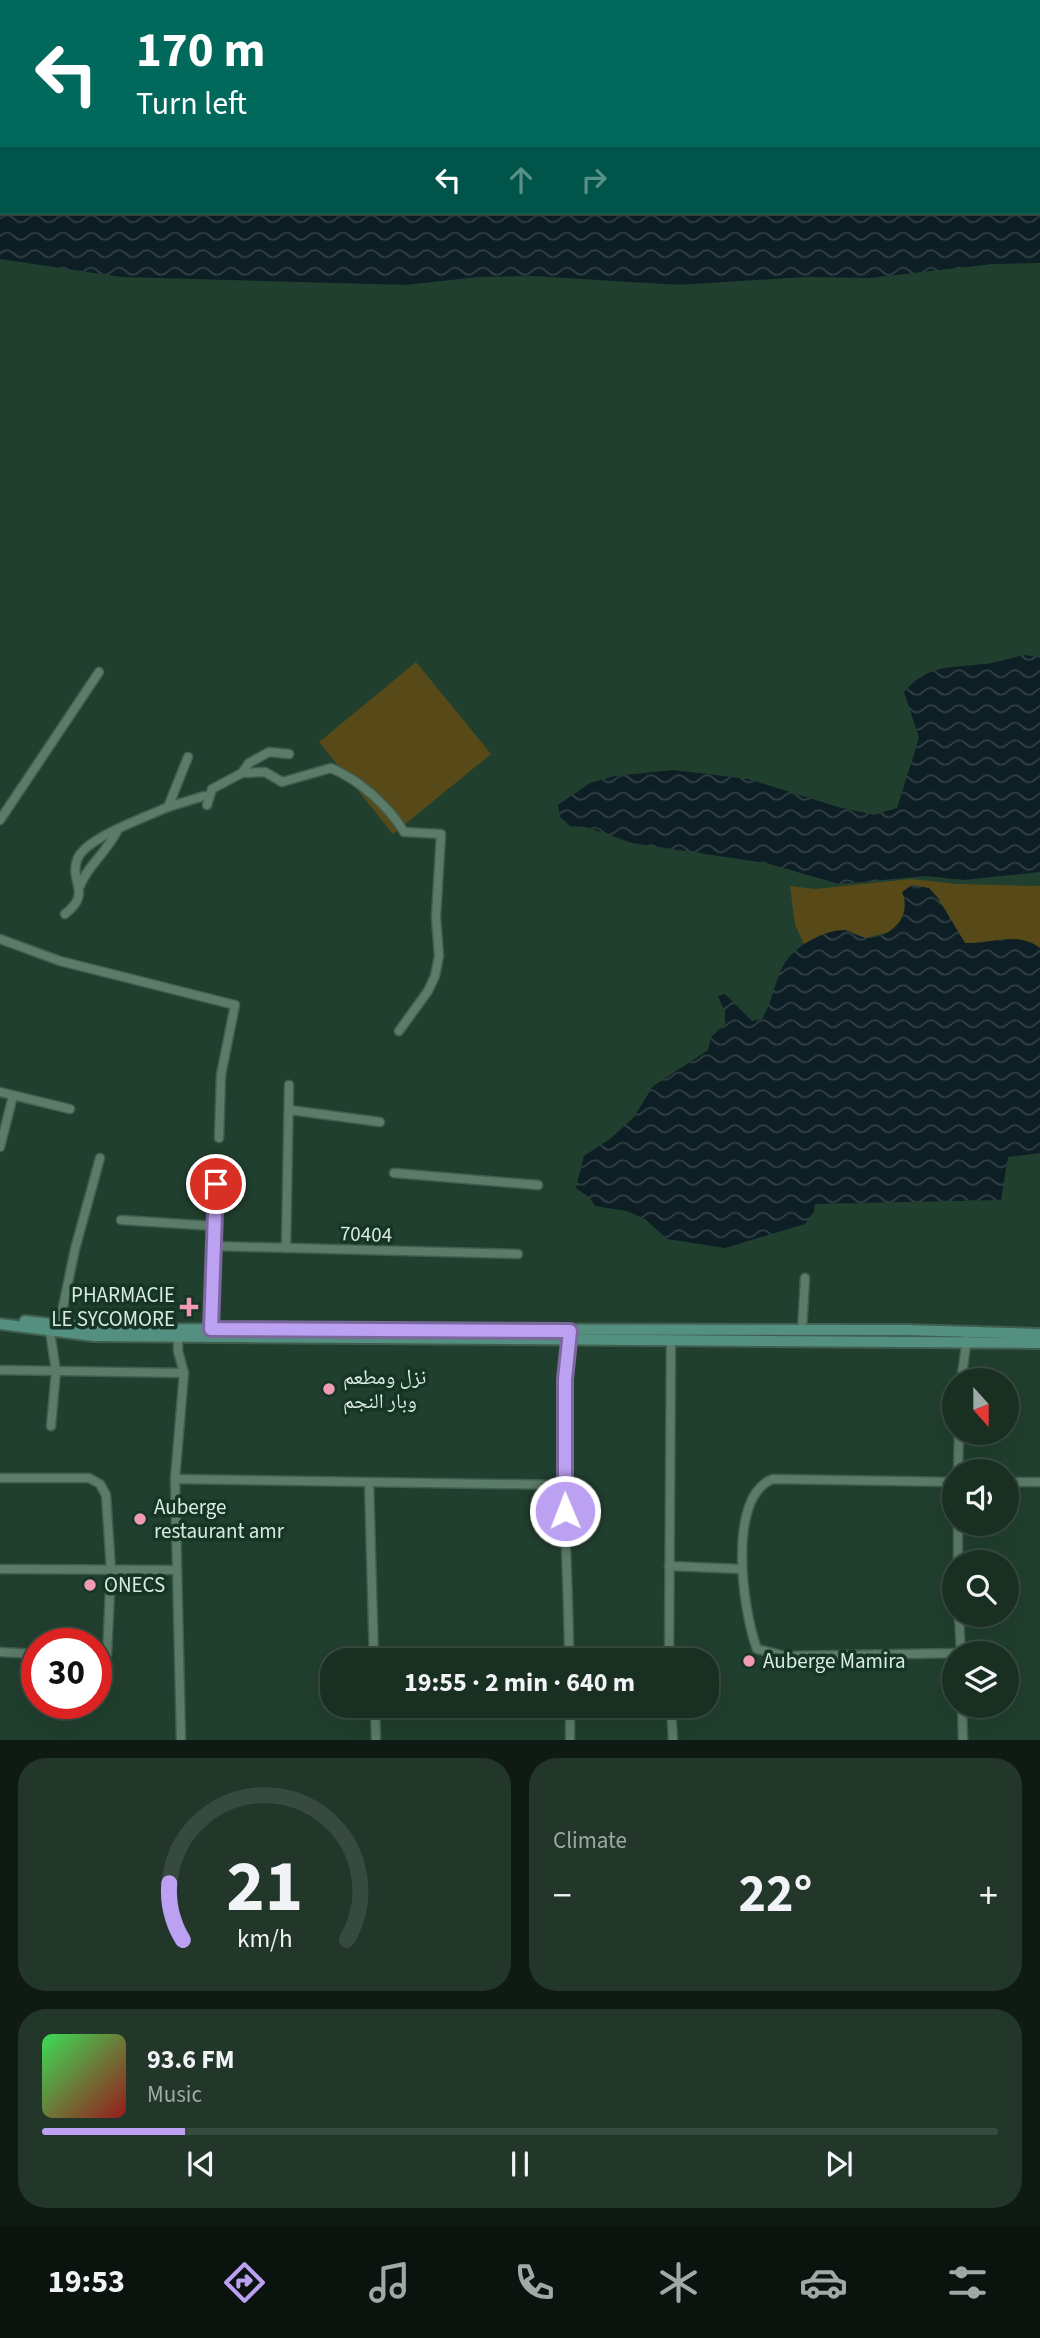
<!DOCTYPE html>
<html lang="en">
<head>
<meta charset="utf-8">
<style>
  body { margin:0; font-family:"Source Sans 3","Noto Naskh Arabic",sans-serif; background:#22372a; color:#f1f3f6; height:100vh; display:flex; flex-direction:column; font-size:26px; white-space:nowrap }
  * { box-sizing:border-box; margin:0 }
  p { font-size:23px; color:#9fa9a5 }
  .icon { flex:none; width:38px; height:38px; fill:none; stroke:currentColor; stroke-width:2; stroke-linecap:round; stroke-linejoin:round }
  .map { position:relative; height:1740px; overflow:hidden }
  .details { display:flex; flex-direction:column; gap:18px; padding:18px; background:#0e1a13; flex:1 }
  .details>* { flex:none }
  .hud { position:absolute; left:0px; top:0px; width:1041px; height:214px; box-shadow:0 7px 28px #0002,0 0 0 2px #374a40; background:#00695c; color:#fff; overflow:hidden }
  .needle { width:46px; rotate:159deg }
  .controls { position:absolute; left:942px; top:1368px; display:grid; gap:14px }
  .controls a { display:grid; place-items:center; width:77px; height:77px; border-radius:50%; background:#192f22; box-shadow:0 7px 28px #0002,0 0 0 2px #374a40; font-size:35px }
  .speed { position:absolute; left:21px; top:1628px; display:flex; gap:14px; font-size:35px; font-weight:700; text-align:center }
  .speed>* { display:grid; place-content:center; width:91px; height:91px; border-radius:50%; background:#192f22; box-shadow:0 7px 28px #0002,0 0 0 2px #374a40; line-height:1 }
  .speed .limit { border:10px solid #d22; background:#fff; color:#111 }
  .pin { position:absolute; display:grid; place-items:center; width:60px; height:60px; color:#fff; margin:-30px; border:4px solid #fff; border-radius:50%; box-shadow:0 2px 7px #0007 }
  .me { position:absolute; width:77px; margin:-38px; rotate:359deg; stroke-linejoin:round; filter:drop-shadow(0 0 5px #0008) }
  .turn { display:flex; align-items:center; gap:24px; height:147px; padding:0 21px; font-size:32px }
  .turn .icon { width:91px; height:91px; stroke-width:2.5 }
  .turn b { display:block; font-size:49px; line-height:60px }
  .lanes { display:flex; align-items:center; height:66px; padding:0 21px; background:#0003; justify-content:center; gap:35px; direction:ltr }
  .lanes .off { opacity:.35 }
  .big { font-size:52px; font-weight:700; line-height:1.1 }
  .details .widget { flex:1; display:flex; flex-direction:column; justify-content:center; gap:10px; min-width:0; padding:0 24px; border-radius:28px; background:#22372a }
  .details .dial { align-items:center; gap:0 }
  .dial svg { height:182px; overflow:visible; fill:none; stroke:#374a40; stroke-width:7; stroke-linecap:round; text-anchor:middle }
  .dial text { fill:#f1f3f6; stroke:none }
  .song { display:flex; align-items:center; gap:21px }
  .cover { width:84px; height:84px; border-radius:10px; background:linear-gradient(135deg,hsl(130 70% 55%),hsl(0 70% 35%)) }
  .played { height:7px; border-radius:4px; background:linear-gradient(90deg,#bca0f2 15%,#374a40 15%) }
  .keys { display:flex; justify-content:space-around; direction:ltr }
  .heat { display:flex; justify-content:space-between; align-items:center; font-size:38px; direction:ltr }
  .details .tiles { flex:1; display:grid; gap:18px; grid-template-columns:1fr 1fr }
  .widget:last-child { grid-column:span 2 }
  .trip { position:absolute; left:320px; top:1648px; width:399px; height:70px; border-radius:28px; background:#192f22; box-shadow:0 7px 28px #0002,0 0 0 2px #374a40; font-weight:700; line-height:70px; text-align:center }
  .tabs { display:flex; height:112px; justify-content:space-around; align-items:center; background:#0a130e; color:#9fa9a5 }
  .tabs .icon { width:49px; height:49px }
  .tabs .current { color:#bca0f2 }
  .tabs b { font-size:32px; color:#f1f3f6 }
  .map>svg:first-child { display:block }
  .grass { fill:#574a18 }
  .water { fill:url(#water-waves) }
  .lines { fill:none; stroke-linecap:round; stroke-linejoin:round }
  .minor-casing { stroke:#415d4f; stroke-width:11 }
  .secondary-casing { stroke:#415d4f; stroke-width:14 }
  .minor { stroke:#5b7c68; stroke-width:8 }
  .secondary { stroke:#549080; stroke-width:10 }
  .route-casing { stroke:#7a689d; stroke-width:18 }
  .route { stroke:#bca0f2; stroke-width:12 }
  .poi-dot { fill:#f09ab5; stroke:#163524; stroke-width:2.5 }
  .labels { text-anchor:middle; stroke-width:7; stroke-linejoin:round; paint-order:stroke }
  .street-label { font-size:21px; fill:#d9ebe0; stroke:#163524 }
  .poi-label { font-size:21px; fill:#d9ebe0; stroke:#163524; text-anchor:start }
</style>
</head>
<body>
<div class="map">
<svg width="1040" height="1740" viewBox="0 0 1040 1740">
  <defs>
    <pattern id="water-waves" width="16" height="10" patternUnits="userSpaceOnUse" patternTransform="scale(1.75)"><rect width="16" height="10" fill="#0d1f25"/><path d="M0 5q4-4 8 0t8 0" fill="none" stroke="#304044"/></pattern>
  </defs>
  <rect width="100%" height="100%" fill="#213f2e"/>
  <g class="grass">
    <polygon points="416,662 491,754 393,834 319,742"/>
    <path d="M911 879 956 884 1040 886V948C1017 931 990 944 965 943L929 888 907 905 903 919 889 932 866 938 845 930 825 934 804 944 795 925 790 886 815 889Z"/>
  </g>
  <g class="water">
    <polygon points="0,0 153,2 2,2 2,212 1040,212 1040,2 689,0 1040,0 1040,263 993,264 869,278 805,277 679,285 534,276 478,277 405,285 121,277 0,259"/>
    <path d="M1026 655 1040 658V872L963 880 926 876 839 884 766 863 632 843 586 827 570 826 560 817 558 805 590 783 615 776 673 770 748 779 838 807 874 815 897 808 919 738 904 692C928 664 950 668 983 664 997 663 1011 657 1026 655Z"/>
    <path d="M912 885 929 888 938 898 965 943C990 944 1018 931 1040 948V1153L1008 1157 1001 1200 815 1204 814 1212 805 1224 725 1248 667 1239 645 1219 627 1211 595 1206 590 1198 576 1188 584 1156 610 1139 634 1117 653 1086 708 1050 711 1037 725 1024V1012L718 996 725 994 752 1021 762 1019C776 997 774 970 794 952 806 941 826 931 842 930 851 930 859 938 868 938 893 937 912 916 902 892Z"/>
  </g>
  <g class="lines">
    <g class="minor-casing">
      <g id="minor">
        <polyline points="188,757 168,807 204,796"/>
        <path d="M242 773 265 772 282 782 331 768C359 780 388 805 404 832L441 834 436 917 439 956 435 976 428 991 399 1031"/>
        <polyline points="207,805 212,789 242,773 249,763 269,752 289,754"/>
        <polyline points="0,820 99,672"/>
        <path d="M80 886C87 866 107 852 117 831"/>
        <path d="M65 914C93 892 69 883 77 860 84 838 147 817 170 806"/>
        <polyline points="0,939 60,961 235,1005 221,1075 219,1138"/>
        <polyline points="0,1092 70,1109"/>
        <polyline points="290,1110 380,1122"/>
        <polyline points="0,1147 13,1096"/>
        <polyline points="394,1173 538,1185"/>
        <polyline points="121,1220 214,1226"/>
        <polyline points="213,1246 518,1254"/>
        <polyline points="286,1248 289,1085"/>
        <polyline points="59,1326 75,1249 100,1158"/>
        <polyline points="211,1329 216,1184"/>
        <polyline points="802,1331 805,1278"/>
        <polyline points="50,1332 56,1371 51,1426"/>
        <polyline points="178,1334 178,1351 184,1373 175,1479 181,1740"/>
        <polyline points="0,1370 184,1373"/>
        <polyline points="961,1381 967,1339"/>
        <polyline points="958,1472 959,1433"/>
        <polyline points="0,1478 89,1478 100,1484 106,1495 111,1570 107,1654 96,1658"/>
        <polyline points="175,1479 565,1485"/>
        <polyline points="369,1482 374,1661"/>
        <path d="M954 1482 773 1479C726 1496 743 1612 757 1649L785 1656 961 1653"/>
        <polyline points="1006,1482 1040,1482"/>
        <polyline points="958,1524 958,1563"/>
        <polyline points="669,1566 742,1569"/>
        <polyline points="0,1569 177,1570"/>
        <polyline points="959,1615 961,1654"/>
        <polyline points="0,1652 37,1654"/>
        <path d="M569 1661C569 1553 556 1443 570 1335"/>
        <polyline points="669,1661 671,1339"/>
        <polyline points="375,1706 376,1740"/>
        <polyline points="570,1706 570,1740"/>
        <polyline points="671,1706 673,1740"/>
        <polyline points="962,1706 963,1740"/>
      </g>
    </g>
    <g class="secondary-casing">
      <g id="secondary">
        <polyline points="25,1321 95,1329 905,1330 1040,1334"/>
        <polyline points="0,1324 94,1336 1040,1343"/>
      </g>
    </g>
    <use href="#minor" class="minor"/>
    <use href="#secondary" class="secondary"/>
  </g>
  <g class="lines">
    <g class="route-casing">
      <polyline id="route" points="216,1184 211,1329 570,1331 565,1379 565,1511"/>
    </g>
    <use href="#route" class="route"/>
  </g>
  <g class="poi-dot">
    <path d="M185.5 1296.5h7v7h7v7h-7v7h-7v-7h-7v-7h7z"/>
    <circle cx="329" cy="1389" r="7"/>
    <circle cx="140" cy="1519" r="7"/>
    <circle cx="90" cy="1585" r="7"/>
    <circle cx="749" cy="1661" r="7"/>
  </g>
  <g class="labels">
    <g class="street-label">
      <text transform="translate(366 1234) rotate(2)" y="7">70404</text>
    </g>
    <g class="poi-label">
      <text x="175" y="1302" text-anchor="end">PHARMACIE<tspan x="175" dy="24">LE SYCOMORE</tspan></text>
      <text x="343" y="1384">نزل ومطعم<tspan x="343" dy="24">وبار النجم</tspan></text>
      <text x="154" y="1514">Auberge<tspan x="154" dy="24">restaurant amr</tspan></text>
      <text x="104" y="1592">ONECS</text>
      <text x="763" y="1668">Auberge Mamira</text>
    </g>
  </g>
</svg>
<div class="controls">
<a><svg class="needle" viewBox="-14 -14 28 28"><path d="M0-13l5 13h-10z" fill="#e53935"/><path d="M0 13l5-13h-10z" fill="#9fa9a5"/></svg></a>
<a><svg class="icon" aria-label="sound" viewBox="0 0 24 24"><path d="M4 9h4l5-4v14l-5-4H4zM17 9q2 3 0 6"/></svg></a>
<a><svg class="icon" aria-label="search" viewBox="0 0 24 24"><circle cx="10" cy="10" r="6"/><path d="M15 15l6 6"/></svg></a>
<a><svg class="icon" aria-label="layers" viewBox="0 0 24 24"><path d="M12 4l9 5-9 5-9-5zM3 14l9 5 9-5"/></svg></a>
</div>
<div class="speed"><div class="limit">30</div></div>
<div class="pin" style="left:216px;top:1184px;background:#d93025"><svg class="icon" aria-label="arrive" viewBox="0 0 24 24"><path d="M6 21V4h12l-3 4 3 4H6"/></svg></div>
<svg class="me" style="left:565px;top:1511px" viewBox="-20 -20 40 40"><circle r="17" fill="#bca0f2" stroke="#fff" stroke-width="3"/><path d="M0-11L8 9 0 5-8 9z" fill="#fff"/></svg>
<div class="trip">19:55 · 2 min · 640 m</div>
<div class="hud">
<div class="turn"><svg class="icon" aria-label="left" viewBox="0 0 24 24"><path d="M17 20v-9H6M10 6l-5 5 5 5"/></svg><div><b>170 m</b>Turn left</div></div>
<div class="lanes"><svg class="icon" aria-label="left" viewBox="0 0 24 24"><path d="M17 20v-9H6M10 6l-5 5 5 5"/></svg><svg class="icon off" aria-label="ahead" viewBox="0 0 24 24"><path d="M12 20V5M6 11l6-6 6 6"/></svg><svg class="icon off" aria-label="right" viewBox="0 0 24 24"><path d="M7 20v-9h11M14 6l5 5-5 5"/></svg></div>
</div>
</div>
<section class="details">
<div class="tiles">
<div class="widget dial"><svg viewBox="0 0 100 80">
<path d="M14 69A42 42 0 1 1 86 69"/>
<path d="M14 69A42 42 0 0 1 8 44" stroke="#bca0f2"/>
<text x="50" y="56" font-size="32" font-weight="700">21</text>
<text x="50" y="72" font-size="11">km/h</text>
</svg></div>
<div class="widget"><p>Climate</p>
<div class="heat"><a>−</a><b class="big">22°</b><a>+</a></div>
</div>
<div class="widget">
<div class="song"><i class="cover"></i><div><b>93.6 FM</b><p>Music</p></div></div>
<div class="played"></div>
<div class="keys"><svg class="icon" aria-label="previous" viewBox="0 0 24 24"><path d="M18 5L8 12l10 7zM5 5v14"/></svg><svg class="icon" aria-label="pause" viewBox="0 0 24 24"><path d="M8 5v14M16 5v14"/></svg><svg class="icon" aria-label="next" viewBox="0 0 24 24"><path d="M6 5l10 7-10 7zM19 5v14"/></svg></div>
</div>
</div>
</section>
<nav class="tabs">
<b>19:53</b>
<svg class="icon current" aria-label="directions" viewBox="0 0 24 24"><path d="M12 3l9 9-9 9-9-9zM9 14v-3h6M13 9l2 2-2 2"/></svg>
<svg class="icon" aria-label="music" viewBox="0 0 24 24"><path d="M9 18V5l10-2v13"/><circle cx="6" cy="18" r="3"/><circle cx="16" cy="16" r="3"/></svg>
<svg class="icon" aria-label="phone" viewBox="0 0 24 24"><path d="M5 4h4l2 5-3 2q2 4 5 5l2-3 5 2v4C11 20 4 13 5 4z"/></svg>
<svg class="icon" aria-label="climate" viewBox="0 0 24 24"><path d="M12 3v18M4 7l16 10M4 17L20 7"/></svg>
<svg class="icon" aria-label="car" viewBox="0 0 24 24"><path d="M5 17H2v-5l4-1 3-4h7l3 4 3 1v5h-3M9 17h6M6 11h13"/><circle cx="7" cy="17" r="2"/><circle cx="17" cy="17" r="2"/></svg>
<svg class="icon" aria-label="filters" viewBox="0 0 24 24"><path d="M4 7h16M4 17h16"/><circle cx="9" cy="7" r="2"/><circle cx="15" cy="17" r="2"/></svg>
</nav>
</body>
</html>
